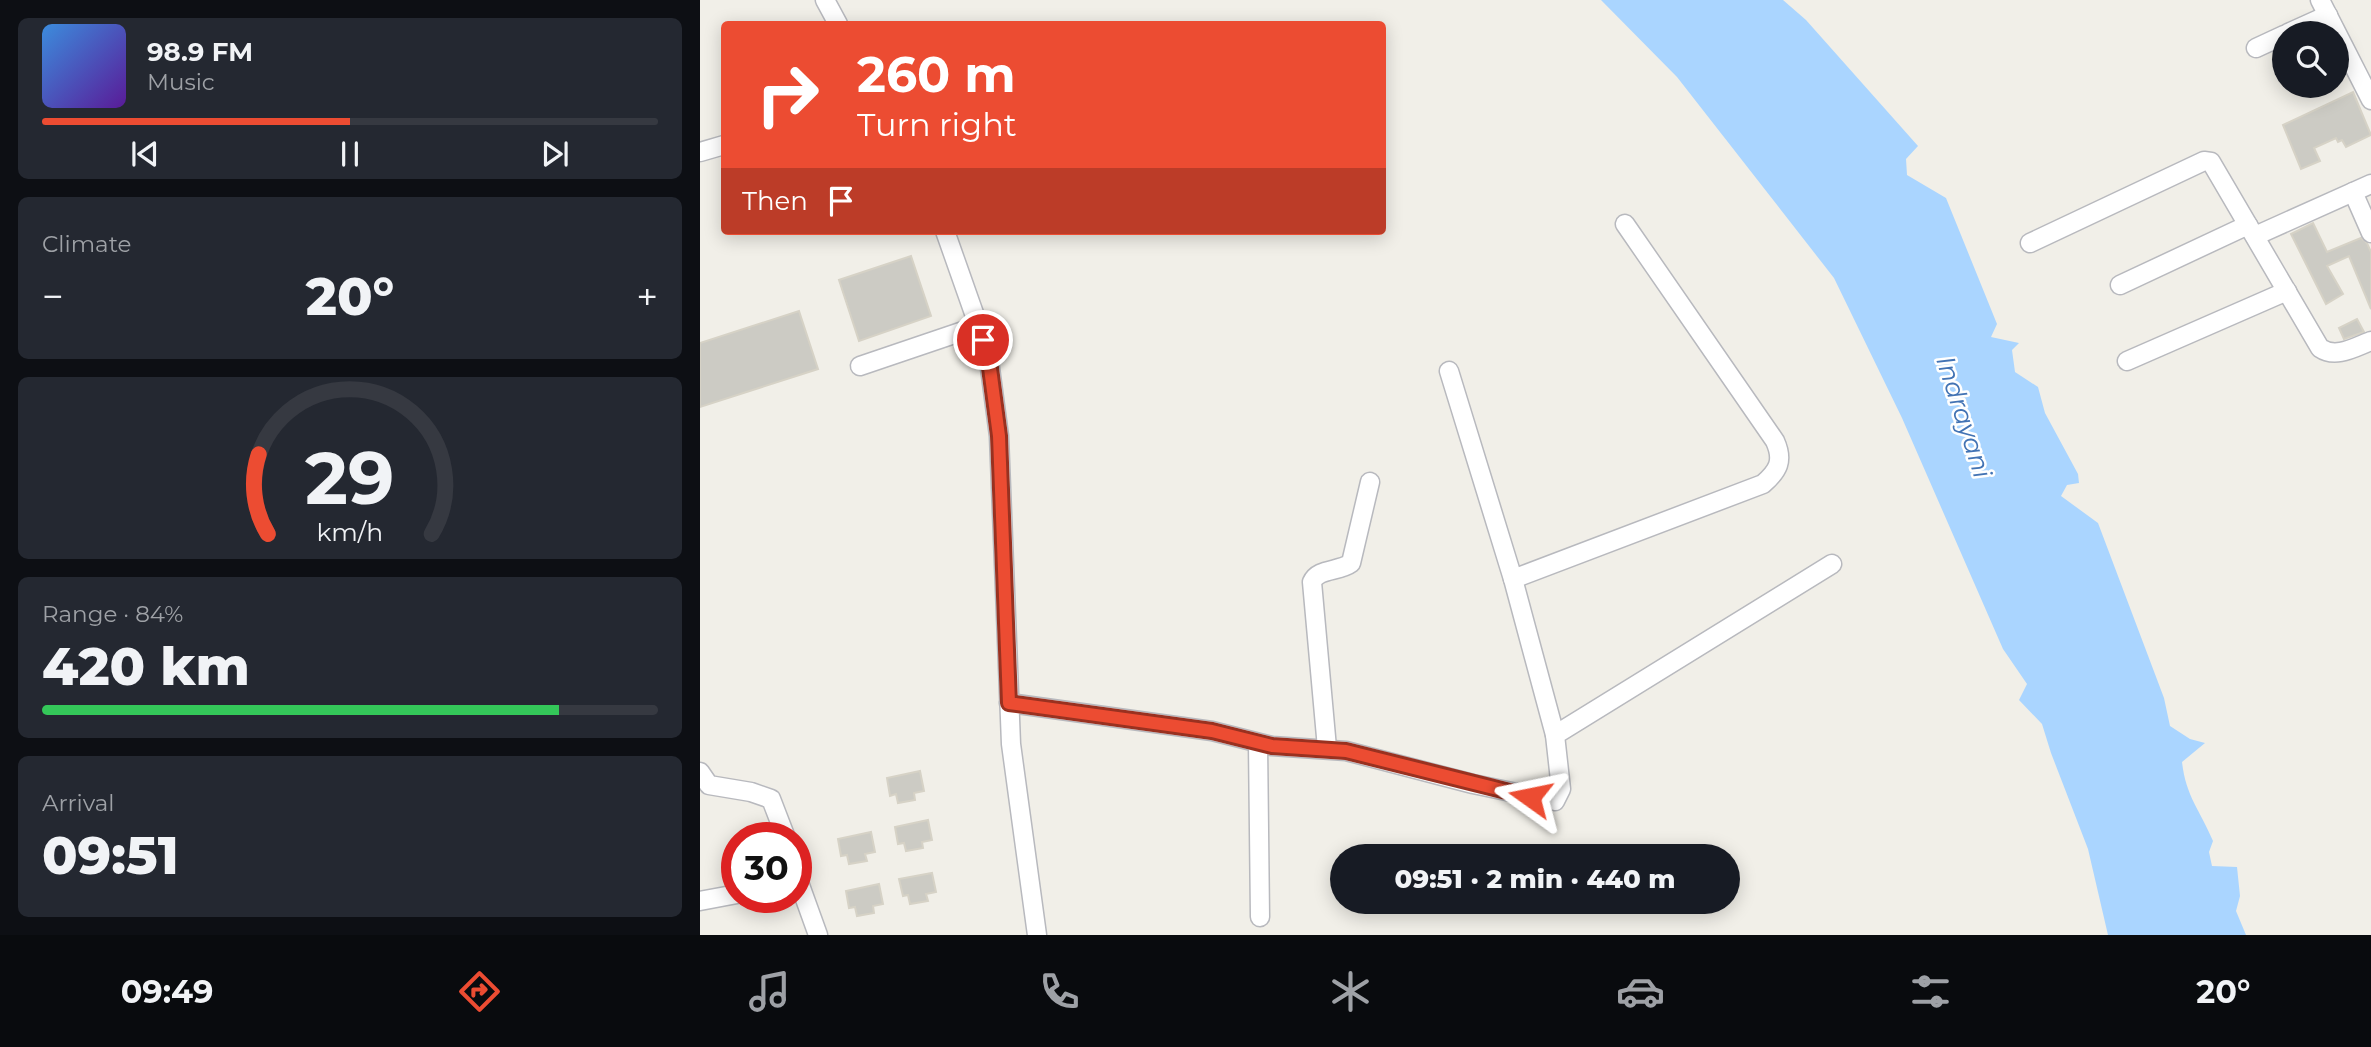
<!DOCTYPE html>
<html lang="en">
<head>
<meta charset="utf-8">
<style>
  body { margin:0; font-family:Montserrat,sans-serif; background:#242831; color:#f1f3f6; height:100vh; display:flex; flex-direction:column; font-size:26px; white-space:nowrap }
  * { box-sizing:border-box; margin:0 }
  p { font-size:23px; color:#9ea1a6 }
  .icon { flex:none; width:38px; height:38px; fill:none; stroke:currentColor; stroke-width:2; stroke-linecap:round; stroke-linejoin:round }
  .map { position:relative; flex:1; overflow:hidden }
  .details { display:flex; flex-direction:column; gap:18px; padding:18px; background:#0d0f14; width:700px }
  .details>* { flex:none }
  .hud { position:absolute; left:21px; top:21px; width:665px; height:214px; border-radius:7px; box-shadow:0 4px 18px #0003; background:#ec4c32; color:#fff; overflow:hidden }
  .fabs { position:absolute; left:1572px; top:21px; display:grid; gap:14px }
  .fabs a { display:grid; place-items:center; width:77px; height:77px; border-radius:50%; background:#171b24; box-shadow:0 4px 18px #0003; font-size:35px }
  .speed { position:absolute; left:21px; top:822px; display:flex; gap:14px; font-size:35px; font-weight:700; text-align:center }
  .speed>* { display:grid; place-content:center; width:91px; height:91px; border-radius:50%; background:#171b24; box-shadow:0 4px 18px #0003; line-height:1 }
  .speed .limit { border:10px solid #d22; background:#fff; color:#111 }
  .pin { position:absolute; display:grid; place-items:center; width:60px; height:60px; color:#fff; margin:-30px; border:4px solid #fff; border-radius:50%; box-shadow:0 2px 7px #0007 }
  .me { position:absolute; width:77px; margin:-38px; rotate:282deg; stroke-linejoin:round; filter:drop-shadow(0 0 5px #0008) }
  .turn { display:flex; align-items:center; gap:24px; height:147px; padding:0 21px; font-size:32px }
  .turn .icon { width:91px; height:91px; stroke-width:2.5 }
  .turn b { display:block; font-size:49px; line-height:60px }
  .then { display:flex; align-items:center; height:66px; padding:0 21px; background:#0003; gap:14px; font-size:26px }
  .big { font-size:52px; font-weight:800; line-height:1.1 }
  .details .widget { flex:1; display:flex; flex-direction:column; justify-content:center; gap:10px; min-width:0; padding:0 24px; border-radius:10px; background:#242831 }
  .details .dial { align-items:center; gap:0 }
  .dial svg { height:182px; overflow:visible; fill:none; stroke:#363941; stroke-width:7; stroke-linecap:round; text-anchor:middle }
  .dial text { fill:#f1f3f6; stroke:none }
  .song { display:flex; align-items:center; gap:21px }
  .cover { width:84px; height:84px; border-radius:10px; background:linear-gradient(135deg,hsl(210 70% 55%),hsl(270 70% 35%)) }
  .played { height:7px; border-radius:4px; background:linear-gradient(90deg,#ec4c32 50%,#363941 50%) }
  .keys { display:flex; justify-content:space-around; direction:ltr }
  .heat { display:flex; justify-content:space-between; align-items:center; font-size:38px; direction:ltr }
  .charge { height:10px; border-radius:5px; background:linear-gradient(90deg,#34c759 84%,#363941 0) }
  .trip { position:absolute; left:630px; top:844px; width:410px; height:70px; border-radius:35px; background:#171b24; box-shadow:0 4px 18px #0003; font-weight:800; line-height:70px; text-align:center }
  .dock { display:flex; height:112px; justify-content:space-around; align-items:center; background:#090b0e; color:#9ea1a6 }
  .dock .icon { width:49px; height:49px }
  .dock .on { color:#ec4c32 }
  .dock b { font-size:32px; color:#f1f3f6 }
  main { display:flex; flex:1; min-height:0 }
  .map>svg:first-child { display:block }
  .water { fill:#aad5ff }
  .building { fill:#cccbc4; stroke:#d6d2c6; stroke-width:2 }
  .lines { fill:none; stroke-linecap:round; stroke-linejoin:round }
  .minor-casing { stroke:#b8b9be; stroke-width:21 }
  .minor { stroke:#fff; stroke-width:18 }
  .route-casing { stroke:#993120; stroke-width:18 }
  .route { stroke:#ec4c32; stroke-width:12 }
  .labels { text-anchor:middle; stroke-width:5; stroke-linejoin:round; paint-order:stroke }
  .water-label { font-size:26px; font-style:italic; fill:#4273b4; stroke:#fff }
</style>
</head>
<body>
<main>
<section class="details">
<div class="widget">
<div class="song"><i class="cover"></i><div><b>98.9 FM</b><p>Music</p></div></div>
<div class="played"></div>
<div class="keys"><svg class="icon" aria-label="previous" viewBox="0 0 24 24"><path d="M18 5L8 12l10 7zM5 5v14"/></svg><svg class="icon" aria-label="pause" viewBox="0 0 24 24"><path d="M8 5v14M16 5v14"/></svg><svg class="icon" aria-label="next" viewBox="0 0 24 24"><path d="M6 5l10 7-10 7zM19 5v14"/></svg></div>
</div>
<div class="widget"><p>Climate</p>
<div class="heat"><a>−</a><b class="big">20°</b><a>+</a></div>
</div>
<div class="widget dial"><svg viewBox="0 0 100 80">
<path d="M14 69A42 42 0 1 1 86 69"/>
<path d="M14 69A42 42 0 0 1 10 34" stroke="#ec4c32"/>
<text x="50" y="56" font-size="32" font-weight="700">29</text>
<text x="50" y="72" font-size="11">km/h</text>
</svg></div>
<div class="widget"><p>Range · 84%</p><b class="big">420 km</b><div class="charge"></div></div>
<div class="widget"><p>Arrival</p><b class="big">09:51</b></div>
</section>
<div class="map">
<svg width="1671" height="935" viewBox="0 0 1671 935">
  <rect width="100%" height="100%" fill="#f1efe8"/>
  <path class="water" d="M901 0H1083L1106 20 1218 146 1206 159 1207 175 1246 198 1297 324 1291 337 1319 343 1312 350 1315 372 1338 387 1345 413 1378 474 1379 483 1367 485 1361 496 1398 523 1464 698 1470 726 1490 739 1505 743 1482 762C1486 797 1500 810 1513 841L1509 852 1512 866 1537 867 1540 896 1536 911 1546 935H1408L1388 849 1351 753 1342 724 1319 700 1327 684 1303 649 1202 418 1134 278 977 77Z"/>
  <g class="building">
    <polygon points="1653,92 1671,135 1646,147 1642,140 1638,142 1636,138 1614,148 1620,161 1601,169 1583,125"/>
    <polygon points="1613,223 1627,252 1661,238 1667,243 1671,252 1671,309 1649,256 1627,266 1643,294 1626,304 1591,234"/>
    <polygon points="211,256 231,316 159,341 139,280"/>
    <polygon points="99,311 118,369 0,407 0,343"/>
    <polygon points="1657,319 1664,332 1644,339 1639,328"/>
    <polygon points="220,771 224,791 214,793 215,800 198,803 196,794 190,796 187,778"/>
    <polygon points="228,820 232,840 222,842 223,848 206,851 204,843 198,844 195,827"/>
    <polygon points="171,832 175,852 165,854 167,861 149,864 147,855 141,856 138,839"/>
    <polygon points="232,873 236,892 226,894 228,901 210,904 208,895 203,896 199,879"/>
    <polygon points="179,884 183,904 173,906 174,913 157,916 155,907 149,908 146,891"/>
  </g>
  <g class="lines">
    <g class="minor-casing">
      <g id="minor">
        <polyline points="125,0 138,24"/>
        <polyline points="1620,0 1671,100"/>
        <polyline points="1588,33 1628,15"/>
        <polyline points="1556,48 1584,35"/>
        <polyline points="0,152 24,145"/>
        <polyline points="1653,192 1671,233"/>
        <polyline points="245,231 288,353 299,436 311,744 337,935"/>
        <polyline points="1555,236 1671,184"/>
        <path d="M1330 243 1504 161 1511 162 1620 348C1636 359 1655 347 1671 341"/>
        <polyline points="1420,285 1548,225"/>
        <polyline points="1427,361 1587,291"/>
        <polyline points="160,366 278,326"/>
        <polyline points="749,371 813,579 855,735"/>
        <path d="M813 579 1063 484C1078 471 1084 461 1075 441L925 224"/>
        <polyline points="309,703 512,731 572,746 646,751 773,784 855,801 861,789 855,735 1132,564"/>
        <polyline points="558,743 560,917"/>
        <path d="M627 748 612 582C618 568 639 572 651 563L670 482"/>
        <polyline points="0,772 9,785 51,792 71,799 86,838"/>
        <polyline points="96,874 118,935"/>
        <polyline points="0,901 37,894"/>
      </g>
    </g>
    <use href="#minor" class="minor"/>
  </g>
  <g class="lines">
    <g class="route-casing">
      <polyline id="route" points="283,340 288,353 299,436 309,703 512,731 572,746 646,751 830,797"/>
    </g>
    <use href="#route" class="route"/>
  </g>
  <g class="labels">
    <g class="water-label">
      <text transform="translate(1264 417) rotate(72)" y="9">Indrayani</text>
    </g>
  </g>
</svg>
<div class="fabs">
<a><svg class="icon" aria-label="search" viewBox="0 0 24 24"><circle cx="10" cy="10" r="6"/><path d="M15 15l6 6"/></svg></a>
</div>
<div class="speed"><div class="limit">30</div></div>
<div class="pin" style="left:283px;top:340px;background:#d93025"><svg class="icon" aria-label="arrive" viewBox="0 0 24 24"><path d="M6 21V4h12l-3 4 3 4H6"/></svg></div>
<svg class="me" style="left:830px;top:797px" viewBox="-20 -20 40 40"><path d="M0-17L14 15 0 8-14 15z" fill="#ec4c32" stroke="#fff" stroke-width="4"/></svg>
<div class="trip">09:51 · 2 min · 440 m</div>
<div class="hud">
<div class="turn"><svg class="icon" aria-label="right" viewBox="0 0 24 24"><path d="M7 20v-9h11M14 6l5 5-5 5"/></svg><div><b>260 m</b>Turn right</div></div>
<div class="then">Then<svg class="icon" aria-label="arrive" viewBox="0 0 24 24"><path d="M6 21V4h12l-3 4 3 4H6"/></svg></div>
</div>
</div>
</main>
<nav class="dock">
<b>09:49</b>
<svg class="icon on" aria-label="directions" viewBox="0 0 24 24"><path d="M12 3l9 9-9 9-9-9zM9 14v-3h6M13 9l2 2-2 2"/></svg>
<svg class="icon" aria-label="music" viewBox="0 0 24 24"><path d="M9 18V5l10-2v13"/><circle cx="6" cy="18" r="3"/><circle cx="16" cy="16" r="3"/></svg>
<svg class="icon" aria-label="phone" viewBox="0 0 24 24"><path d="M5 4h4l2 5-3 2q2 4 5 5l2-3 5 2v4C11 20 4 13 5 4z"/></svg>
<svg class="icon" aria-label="climate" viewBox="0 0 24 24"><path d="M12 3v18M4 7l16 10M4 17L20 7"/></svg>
<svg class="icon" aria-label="car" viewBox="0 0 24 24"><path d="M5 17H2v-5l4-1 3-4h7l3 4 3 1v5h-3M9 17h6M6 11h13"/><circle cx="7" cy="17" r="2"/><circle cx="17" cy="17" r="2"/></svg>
<svg class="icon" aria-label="filters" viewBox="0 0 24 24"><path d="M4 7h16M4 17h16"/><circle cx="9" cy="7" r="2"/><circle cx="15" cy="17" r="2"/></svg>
<b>20°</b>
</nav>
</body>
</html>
